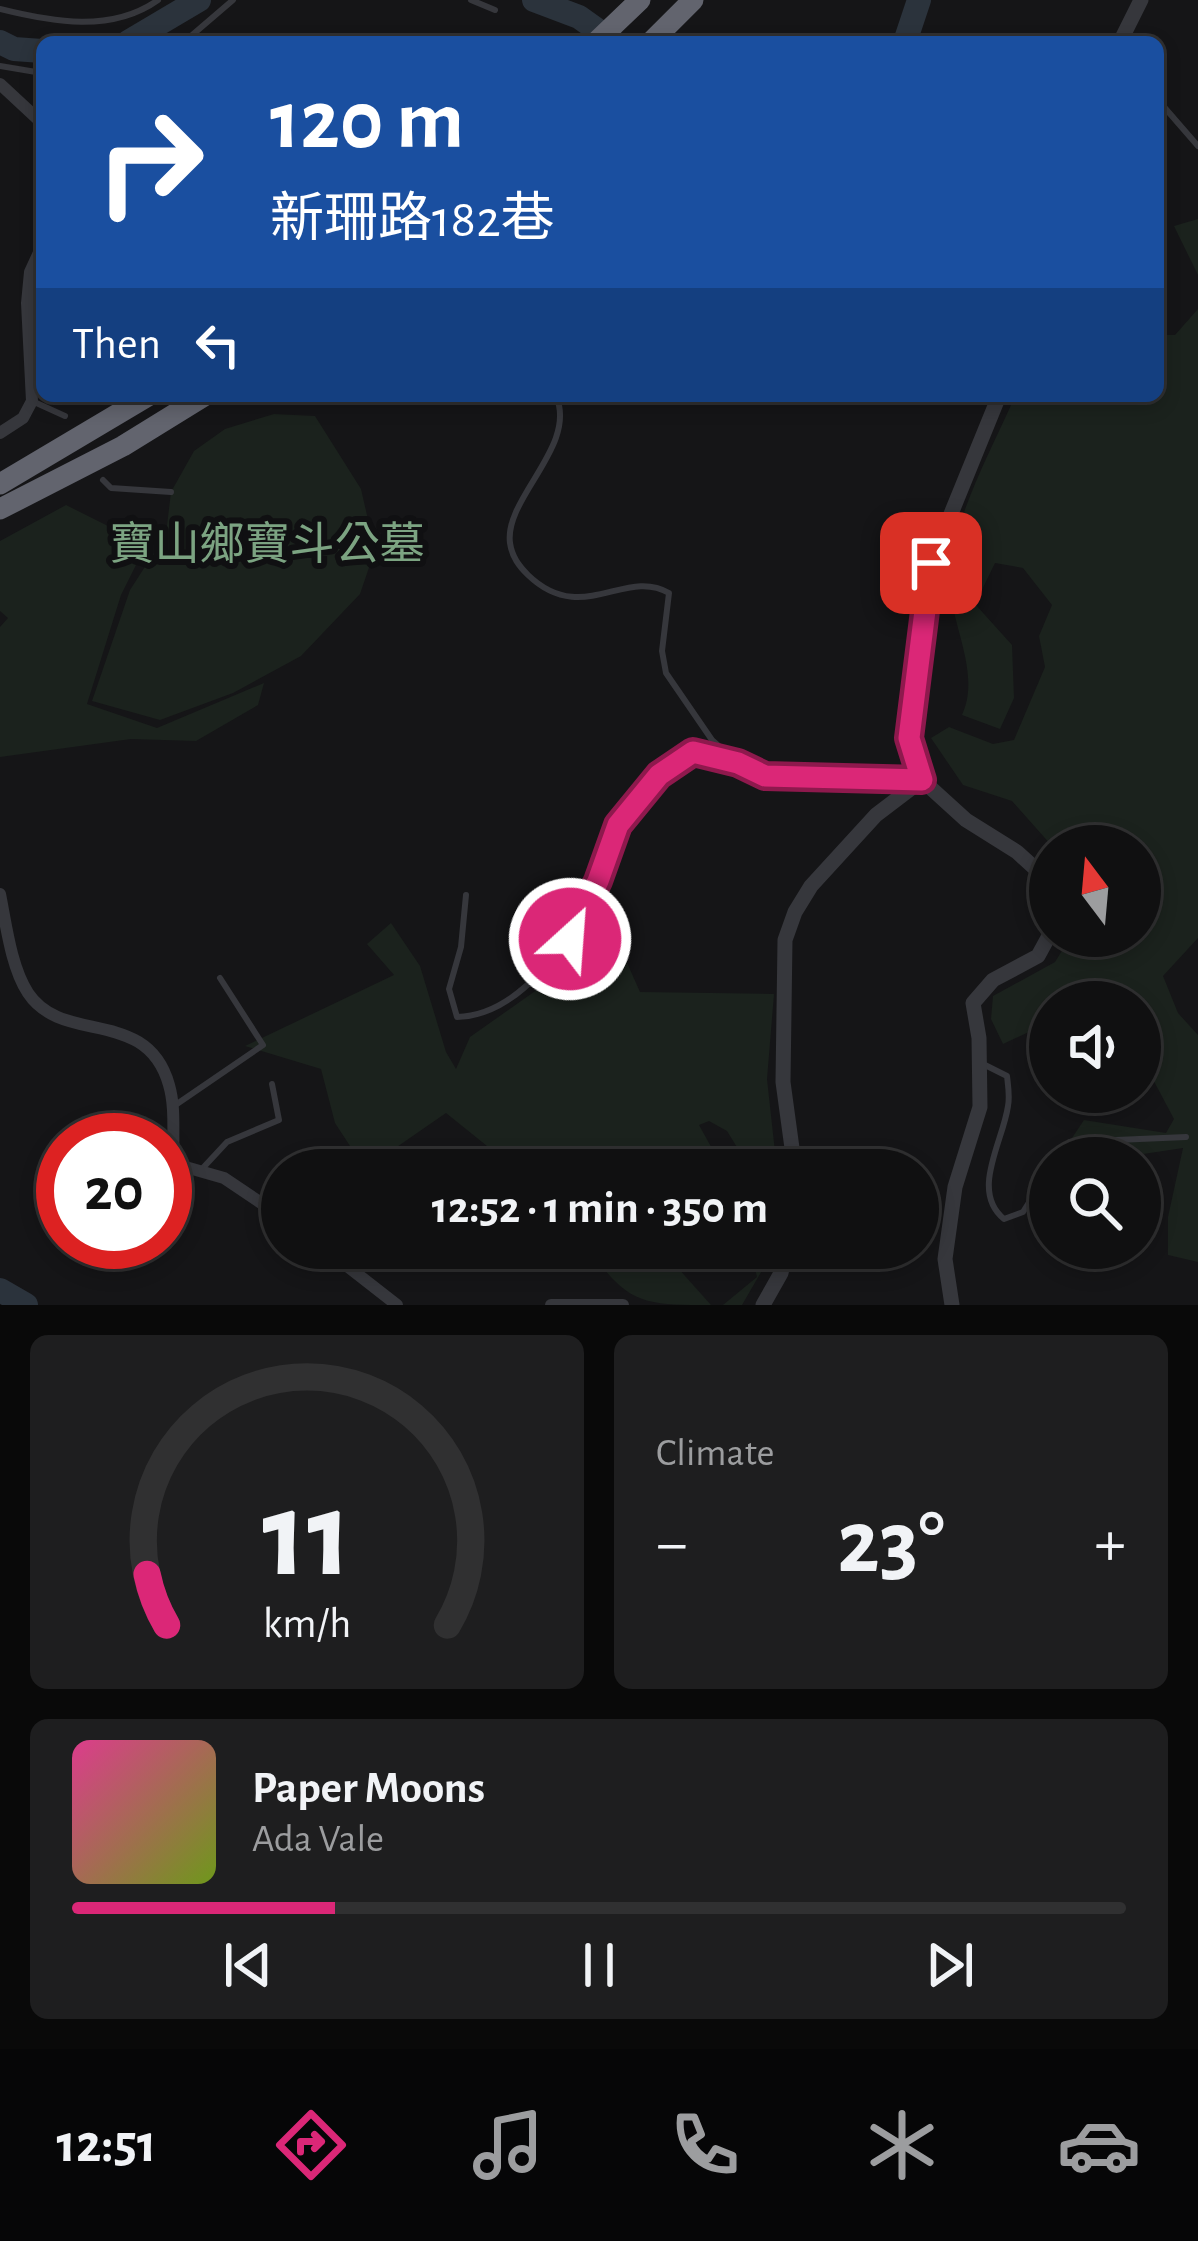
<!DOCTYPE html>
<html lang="en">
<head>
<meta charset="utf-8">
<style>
  body { margin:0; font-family:"Alegreya Sans","Noto Sans TC",sans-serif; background:#1e1e1f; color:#f1f3f6; height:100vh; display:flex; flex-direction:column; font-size:45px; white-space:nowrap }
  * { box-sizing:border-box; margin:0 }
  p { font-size:39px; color:#9c9d9f }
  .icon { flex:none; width:66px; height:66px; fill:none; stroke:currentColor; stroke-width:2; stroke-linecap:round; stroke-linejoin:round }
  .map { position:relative; height:1305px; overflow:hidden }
  .sheet { display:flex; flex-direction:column; gap:30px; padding:30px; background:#090909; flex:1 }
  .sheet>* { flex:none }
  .banner { position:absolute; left:36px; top:36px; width:1128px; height:366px; border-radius:18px; box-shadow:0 6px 18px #0003,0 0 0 3px #303031; background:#1a4fa0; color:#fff; overflow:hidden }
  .needle { width:78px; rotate:344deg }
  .fabs { position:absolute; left:1029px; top:825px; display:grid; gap:24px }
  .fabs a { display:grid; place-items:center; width:132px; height:132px; border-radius:50%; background:#101011; box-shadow:0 6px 18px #0003,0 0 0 3px #303031; font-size:60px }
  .speed { position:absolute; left:36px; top:1113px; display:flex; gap:24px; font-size:60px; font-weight:700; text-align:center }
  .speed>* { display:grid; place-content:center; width:156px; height:156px; border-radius:50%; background:#101011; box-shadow:0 6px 18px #0003,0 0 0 3px #303031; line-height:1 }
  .speed .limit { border:18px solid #d22; background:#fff; color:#111 }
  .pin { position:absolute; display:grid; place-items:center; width:102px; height:102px; color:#fff; margin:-51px; border-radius:24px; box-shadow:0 6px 18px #0006 }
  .me { position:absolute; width:132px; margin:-66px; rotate:26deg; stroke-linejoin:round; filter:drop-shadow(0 0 9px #0008) }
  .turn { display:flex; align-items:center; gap:42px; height:252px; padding:0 36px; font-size:54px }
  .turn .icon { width:156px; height:156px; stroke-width:2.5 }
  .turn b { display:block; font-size:84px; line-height:102px }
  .then { display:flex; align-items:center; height:114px; padding:0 36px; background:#0003; gap:24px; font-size:45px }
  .big { font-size:90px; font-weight:700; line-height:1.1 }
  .sheet .widget { flex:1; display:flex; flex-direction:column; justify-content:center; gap:18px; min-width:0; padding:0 42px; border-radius:18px; background:#1e1e1f }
  .sheet .dial { align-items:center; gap:0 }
  .dial svg { height:312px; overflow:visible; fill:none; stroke:#303031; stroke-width:7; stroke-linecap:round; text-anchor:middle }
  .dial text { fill:#f1f3f6; stroke:none }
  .song { display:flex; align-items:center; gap:36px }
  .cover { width:144px; height:144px; border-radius:18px; background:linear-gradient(135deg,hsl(330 70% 55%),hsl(80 70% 35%)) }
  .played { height:12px; border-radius:6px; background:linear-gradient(90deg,#db2777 25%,#303031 25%) }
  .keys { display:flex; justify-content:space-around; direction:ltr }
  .heat { display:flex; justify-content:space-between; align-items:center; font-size:66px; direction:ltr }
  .sheet .tiles { flex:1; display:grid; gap:30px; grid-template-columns:1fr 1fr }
  .widget:last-child { grid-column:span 2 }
  .trip { position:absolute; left:261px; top:1149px; width:678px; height:120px; border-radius:60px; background:#101011; box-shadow:0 6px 18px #0003,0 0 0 3px #303031; font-weight:700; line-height:120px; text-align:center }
  .menu { display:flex; height:192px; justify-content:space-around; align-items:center; background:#060607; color:#9c9d9f }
  .menu .icon { width:84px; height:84px }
  .menu .selected { color:#db2777 }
  .menu b { font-size:54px; color:#f1f3f6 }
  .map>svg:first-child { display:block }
  .green { fill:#1b221d }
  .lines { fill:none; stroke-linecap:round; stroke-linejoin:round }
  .river { stroke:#2b333c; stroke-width:24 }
  .service { stroke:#36373c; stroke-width:6 }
  .minor { stroke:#36373c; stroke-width:12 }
  .tertiary { stroke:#36373c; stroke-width:15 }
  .motorway { stroke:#62646e; stroke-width:21 }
  .route-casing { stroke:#8e194d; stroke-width:30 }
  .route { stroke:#db2777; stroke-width:21 }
  .labels { text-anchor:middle; stroke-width:12; stroke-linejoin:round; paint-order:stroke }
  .park-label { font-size:45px; fill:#7ca482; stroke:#101012 }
</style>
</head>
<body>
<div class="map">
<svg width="1198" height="1305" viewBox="0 0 1198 1305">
  <rect width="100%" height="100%" fill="#151517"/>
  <g class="green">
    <polygon points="1198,219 1198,275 1174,226"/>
    <path d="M1198 309V938L1163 976 1178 1013 1198 1035V1262L1168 1255V1217L1183 1148 1117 1158 1068 1144 1084 1120 1166 1133 1174 1119 1140 1055V1002H1050V1022L1003 1044 991 1019 993 996 1055 962 1071 936H1140V846H1052L1012 801 963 785 931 738 949 727 993 744 1014 740 1045 667 1039 636 1052 605 1023 568 995 563 975 604 1012 645 1014 698 1000 729 962 715C984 667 941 612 951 561 961 503 992 449 1015 396H1158V335H1175Z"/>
    <polygon points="274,414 315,416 361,489 375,550 360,594 301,656 233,693 160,720 92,701 130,590 166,534 171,492 194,451 225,429"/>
    <polygon points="66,505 146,545 121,595 87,704 157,728 264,683 258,705 196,741 131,739 0,757 0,627 8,618 0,611 0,541"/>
    <polygon points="606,905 609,922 640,992 774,994 767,1079 777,1170 751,1170 727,1131 709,1121 699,1125 724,1170 517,1170 446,1113 365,1169 335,1123 321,1069 245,1046 394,975 367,944 391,923 420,966 446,1052 456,1069 470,1037 555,977"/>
    <path d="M589 1248H695L677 1267 711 1305C645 1305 627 1305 589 1248Z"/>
    <polygon points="750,1248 775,1248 742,1305 723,1305 757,1277"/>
  </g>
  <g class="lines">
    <g class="river">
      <polyline points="534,0 579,17 614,42"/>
      <polyline points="0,42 14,49 42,51"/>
      <polyline points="128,42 199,0"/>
      <polyline points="905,42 919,0"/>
      <polyline points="0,1290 26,1305"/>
    </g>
    <g class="service">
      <polyline points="471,0 495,10"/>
      <path d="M0 9C52 22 112 33 158 0"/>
      <polyline points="184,42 233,0"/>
      <polyline points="0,66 42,73"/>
      <polyline points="1158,100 1198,146"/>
      <path d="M556 396C578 446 504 498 510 543 512 557 519 566 528 575 582 627 625 567 669 593L662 651 666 673 712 740 738 763 765 776 797 779 912 780"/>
      <polyline points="32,401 65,416"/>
      <polyline points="103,480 111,488 171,492"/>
      <path d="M466 895 461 947 449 989 457 1017C521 1016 574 937 597 883 605 864 608 840 620 822 639 793 665 771 693 752L734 762"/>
      <path d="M983 1064 1007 1076C1008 1085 1010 1096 1008 1106 1003 1142 970 1191 1004 1219L1023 1212 1050 1169"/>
      <polyline points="174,1106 263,1045 220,978"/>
      <polyline points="1058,1158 1070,1142 1186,1137"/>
      <polyline points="328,1167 329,1170"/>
      <polyline points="201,1170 227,1142 279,1120 272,1084"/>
    </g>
    <g class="minor">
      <polyline points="0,84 42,123"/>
      <polyline points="0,433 23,418 32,401 27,303 30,272 42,246"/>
      <path d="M0 894C6 924 11 967 28 993 63 1046 147 1006 169 1085 176 1109 172 1135 174 1159L182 1166 224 1178 282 1217"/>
      <polyline points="324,1248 397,1305"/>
      <polyline points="551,1305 623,1305"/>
    </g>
    <g class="tertiary">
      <polyline points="1120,42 1141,0"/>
      <polyline points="999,396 931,563 909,738 922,780 966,820 1017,852 1049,881 1050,888"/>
      <polyline points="795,1170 783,1082 785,940 795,912 811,886 876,815 922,780"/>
      <polyline points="763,1305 781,1273 787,1248"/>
      <polyline points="952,1305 945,1259 955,1187 980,1107 979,1038 973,1003 993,980 1038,956 1050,934"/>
    </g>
    <g class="motorway">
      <polyline points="596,42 640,0"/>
      <polyline points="651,42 693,0"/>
      <polyline points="0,484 148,396"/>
      <polyline points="0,509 123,446 204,396"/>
    </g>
  </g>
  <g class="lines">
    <g class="route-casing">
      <polyline id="route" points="570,939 598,881 618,825 659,775 693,752 738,763 765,776 922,780 909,738 931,563"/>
    </g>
    <use href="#route" class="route"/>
  </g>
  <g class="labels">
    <g class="park-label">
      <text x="267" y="559">寶山鄉寶斗公墓</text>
    </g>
  </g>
</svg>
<div class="fabs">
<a><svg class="needle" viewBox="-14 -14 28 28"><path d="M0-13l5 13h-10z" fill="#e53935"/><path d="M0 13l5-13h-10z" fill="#9c9d9f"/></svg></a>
<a><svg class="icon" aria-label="sound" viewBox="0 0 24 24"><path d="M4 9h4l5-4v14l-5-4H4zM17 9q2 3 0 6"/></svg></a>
<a><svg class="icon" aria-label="search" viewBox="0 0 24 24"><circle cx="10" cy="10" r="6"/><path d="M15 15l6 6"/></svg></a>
</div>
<div class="speed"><div class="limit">20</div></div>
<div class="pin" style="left:931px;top:563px;background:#d93025"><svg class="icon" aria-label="arrive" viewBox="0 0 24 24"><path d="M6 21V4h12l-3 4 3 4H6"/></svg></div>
<svg class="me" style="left:570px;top:939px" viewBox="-20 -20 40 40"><circle r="17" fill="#db2777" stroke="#fff" stroke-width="3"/><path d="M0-11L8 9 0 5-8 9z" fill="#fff"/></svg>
<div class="trip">12:52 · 1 min · 350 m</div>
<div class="banner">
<div class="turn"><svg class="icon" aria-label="right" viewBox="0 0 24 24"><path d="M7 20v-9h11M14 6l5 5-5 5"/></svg><div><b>120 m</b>新珊路182巷</div></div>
<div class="then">Then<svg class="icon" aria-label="left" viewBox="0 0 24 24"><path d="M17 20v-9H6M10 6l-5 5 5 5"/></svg></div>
</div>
</div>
<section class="sheet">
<div class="tiles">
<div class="widget dial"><svg viewBox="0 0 100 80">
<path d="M14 69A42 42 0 1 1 86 69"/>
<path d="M14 69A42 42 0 0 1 9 56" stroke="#db2777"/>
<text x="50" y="56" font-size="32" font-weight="700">11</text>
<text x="50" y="72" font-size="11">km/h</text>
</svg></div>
<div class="widget"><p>Climate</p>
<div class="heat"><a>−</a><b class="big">23°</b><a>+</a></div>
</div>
<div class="widget">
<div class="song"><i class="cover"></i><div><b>Paper Moons</b><p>Ada Vale</p></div></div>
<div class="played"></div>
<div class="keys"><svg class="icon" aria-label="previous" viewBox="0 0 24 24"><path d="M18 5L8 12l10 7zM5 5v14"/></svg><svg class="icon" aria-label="pause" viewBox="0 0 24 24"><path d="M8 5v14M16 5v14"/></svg><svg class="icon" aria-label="next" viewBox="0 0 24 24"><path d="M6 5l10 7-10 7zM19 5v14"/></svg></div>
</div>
</div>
</section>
<nav class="menu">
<b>12:51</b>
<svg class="icon selected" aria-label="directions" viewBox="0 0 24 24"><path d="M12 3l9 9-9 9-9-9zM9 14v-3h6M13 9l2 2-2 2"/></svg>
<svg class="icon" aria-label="music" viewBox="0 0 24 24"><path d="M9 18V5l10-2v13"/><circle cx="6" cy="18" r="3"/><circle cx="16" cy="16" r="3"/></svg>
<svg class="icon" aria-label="phone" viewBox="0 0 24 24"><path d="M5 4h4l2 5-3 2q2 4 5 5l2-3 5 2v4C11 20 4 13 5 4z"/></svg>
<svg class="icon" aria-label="climate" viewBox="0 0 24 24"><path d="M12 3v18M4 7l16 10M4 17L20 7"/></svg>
<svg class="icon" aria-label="car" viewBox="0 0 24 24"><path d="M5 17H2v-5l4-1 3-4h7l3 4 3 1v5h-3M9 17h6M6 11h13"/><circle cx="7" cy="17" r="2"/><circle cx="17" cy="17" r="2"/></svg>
</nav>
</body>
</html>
